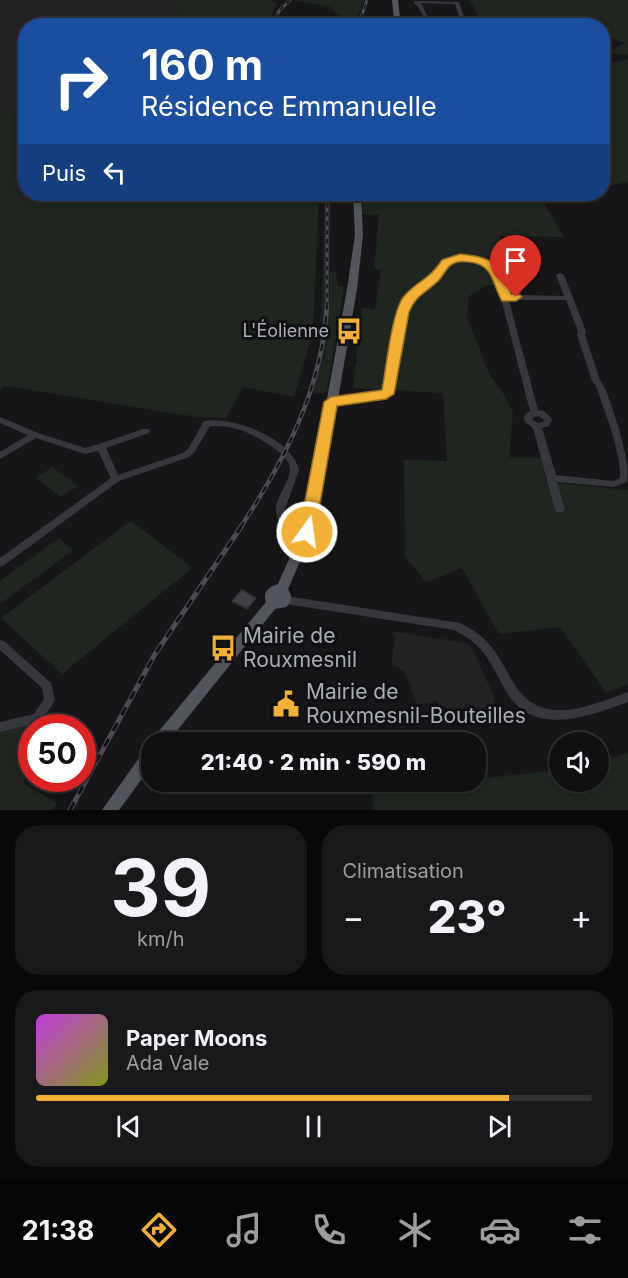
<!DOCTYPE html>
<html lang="fr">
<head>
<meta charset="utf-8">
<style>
  body { margin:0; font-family:Inter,sans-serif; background:#19191b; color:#f1f3f6; height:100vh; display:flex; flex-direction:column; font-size:22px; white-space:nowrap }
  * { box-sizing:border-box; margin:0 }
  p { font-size:20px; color:#9c9d9f }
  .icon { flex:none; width:33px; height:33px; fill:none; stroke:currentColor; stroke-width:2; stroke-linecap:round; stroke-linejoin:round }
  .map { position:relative; height:810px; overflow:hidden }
  .details { display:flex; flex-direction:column; gap:15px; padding:15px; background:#09090a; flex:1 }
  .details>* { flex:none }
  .banner { position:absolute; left:18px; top:18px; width:592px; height:183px; border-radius:24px; box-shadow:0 3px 9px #0003,0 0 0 2px #303032; background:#1a4fa0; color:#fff; overflow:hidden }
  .buttons { position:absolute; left:549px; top:732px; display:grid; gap:12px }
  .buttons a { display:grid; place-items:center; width:60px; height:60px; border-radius:50%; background:#101012; box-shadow:0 3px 9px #0003,0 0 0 2px #303032; font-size:30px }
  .speed { position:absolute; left:18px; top:714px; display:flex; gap:12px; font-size:30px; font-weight:700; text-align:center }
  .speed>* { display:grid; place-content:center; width:78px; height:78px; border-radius:50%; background:#101012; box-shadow:0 3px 9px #0003,0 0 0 2px #303032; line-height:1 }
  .speed .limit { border:9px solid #d22; background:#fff; color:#111 }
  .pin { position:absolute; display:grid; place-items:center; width:51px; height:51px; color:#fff; margin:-62px -26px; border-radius:50% 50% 50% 0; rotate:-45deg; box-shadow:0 0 6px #0007 }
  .pin .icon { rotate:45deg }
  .me { position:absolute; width:66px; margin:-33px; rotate:14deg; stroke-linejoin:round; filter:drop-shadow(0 0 4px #0008) }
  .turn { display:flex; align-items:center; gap:21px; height:126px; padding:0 24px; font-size:27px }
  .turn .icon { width:78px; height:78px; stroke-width:2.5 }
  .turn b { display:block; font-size:42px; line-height:51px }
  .then { display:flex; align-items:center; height:57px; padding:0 24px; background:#0003; gap:12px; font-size:22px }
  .big { font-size:45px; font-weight:800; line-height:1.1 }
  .details .tile { flex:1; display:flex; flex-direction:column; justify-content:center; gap:9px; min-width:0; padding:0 21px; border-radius:24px; background:#19191b }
  .details .dial { align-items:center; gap:0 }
  .dial b { font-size:78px; line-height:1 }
  .song { display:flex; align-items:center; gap:18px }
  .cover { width:72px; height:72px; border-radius:9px; background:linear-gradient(135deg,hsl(290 70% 55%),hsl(70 70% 35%)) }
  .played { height:6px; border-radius:3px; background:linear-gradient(90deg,#f2b134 85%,#303032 85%) }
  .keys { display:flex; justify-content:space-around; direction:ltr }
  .heat { display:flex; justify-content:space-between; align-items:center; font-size:33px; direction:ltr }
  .details .tiles { flex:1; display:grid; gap:15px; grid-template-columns:1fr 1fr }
  .tile:last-child { grid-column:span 2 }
  .trip { position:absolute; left:141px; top:732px; width:345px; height:60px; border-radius:24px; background:#101012; box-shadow:0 3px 9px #0003,0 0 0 2px #303032; font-weight:800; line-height:60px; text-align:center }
  .dock { display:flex; height:96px; justify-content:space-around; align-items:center; background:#060607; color:#9c9d9f }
  .dock .icon { width:42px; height:42px }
  .dock .on { color:#f2b134 }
  .dock b { font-size:27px; color:#f1f3f6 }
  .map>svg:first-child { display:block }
  .built { fill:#222225 }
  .green { fill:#1e261f }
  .building { fill:#404145; stroke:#303034; stroke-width:1.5 }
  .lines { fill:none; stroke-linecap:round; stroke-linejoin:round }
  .minor { fill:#37383d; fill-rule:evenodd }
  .major { fill:#53555c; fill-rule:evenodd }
  .rail-far2-casing { stroke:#4a4c52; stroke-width:3 }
  .rail-far1-casing { stroke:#4a4c52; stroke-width:4.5 }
  .rail-casing { stroke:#4a4c52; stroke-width:5 }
  .rail-far2 { stroke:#111113; stroke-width:1.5; stroke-dasharray:4.5; stroke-linecap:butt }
  .rail-far1 { stroke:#111113; stroke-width:2; stroke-dasharray:7; stroke-linecap:butt }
  .rail { stroke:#111113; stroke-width:3; stroke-dasharray:9; stroke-linecap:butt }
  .route { fill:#f2b134; stroke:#9d7322; stroke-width:1.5 }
  .labels { text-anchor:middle; stroke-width:6; stroke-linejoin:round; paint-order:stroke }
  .poi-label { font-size:18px; fill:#a8adb8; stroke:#111113; text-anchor:end }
  .near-poi-label { font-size:21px; fill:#a8adb8; stroke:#111113; text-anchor:start }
</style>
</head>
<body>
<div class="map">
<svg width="628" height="810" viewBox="0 0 628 810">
  <rect width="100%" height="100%" fill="#161618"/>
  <g class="built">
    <polygon points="0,0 254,0 254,2 175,1 181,11 151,25 26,26 25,102 0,117"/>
    <polygon points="325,194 331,194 329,325 320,378 314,394 307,395 318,360 321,335"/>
    <polygon points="392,631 466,643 472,648 495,699 491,709 457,717 447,710 445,706 439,707 437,701 417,705 405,672 391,663 395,639"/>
  </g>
  <g class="green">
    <polygon points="267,0 277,2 269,25 151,25 180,11 175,1"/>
    <polygon points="292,0 364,0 357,20 345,20 330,7"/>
    <polygon points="470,0 628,0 628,55 603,52 626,43 603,36 603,26 482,25"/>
    <polygon points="628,59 628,182 603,187 603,65"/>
    <polygon points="25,102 26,194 319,194 313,332 294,397 243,387 226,418 196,417 5,386 0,390 0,117"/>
    <polygon points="361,194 564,194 541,198 564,237 500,236 504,252 519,272 515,291 508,292 506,286 487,285 469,296 467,317 489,374 505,396 513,413 509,457 543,458 546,482 628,490 628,685 606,692 560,627 499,634 462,568 426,582 405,557 404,460 447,461 443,393 353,388 356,363 358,360 356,358 362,308 375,309 381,270 374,269 379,215 362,214"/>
    <path d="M330 272H336L338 286 344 287 327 392 314 394C328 355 330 314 330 272Z"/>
    <polygon points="52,467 78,486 61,497 36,478"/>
    <polygon points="131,521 192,568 62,674 1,618"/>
    <polygon points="59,538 73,550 0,604 0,581"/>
    <polygon points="38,723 37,727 32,728 31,750 24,784 57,803 53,810 0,810 0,730"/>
    <polygon points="628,753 628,810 373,810 372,791 476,782 476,779 559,770 560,782 598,782 599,761"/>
  </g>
  <polygon class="building" points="242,590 256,598 247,609 232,601"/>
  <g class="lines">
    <g class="minor">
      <path d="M414 1 459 2 467 26H462L455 4 421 3 423 6 427 16 438 26C423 26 424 10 414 3Z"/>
      <path d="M533 251 536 253 520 295 564 296 556 275 560 273 564 275 586 331 585 335 600 380C609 390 625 448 627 463 628 469 628 476 627 482L614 487 557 482 565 510 563 512H557L555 510 533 428 525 422 524 417 528 412 530 411 495 275C481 261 467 259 449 263L439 276 415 295 408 305 402 329 393 391 389 396 331 405 327 402 331 399 384 392 385 390 394 329 400 305 410 292 434 273 444 261C466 255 486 255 502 274L538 410 544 411 552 419 549 426 542 428 556 475 613 481 620 478C621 451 605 413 596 386L592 381 577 335 578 331 566 300H513L509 298 513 296 530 253ZM539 416 544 420 543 422 538 423 533 420V417Z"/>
      <path d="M0 417 38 433 85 448 99 444 143 429H149L150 431 149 433 106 448 118 475 183 453 188 449 204 421C233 416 292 438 299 470L285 509 293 538 303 554 301 557C300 557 298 558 297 557 288 555 275 517 276 508 277 497 290 480 290 469 291 454 250 432 237 429 228 426 219 426 210 426L194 453 189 457 119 481 3 566 0 567V558L111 478 98 451 85 454 36 438 0 459V452L28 435 0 423Z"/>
      <path d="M286 596 460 623C490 638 496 652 512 680 538 729 587 707 628 692V702C585 717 532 739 504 688 490 661 483 644 454 630L286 604 282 603 281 600 282 597Z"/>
      <polygon points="0,640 4,641 51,683 55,700 41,722 0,732 0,722 34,714 44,699 42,688 0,650"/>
    </g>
    <g class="major">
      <polygon points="392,0 398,0 400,18 398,26 392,26 394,18"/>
      <path d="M353 194H361L363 235 357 289 320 503 313 532 288 589C292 596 293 602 286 607L275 609 168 742H152L154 737 266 602C262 592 269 587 278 584L301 532 308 503 347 289 355 235Z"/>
      <polygon points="152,745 152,765 119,810 102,810 147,747"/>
    </g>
    <g class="rail-far2-casing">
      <g id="rail-far2">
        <polyline points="272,26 279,11 290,0"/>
        <polyline points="358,26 367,0"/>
        <polyline points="327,194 327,308"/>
      </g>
    </g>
    <g class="rail-far1-casing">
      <path id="rail-far1" d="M240 528C285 460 322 389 327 306"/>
    </g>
    <g class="rail-casing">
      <polyline id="rail" points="70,810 155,654 241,527"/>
    </g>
    <use href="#rail-far2" class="rail-far2"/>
    <use href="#rail-far1" class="rail-far1"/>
    <use href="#rail" class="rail"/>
  </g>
  <path class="route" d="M460 254C493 257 501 263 511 294L520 295 522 297 516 301H502C492 284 494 264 469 262 463 261 456 261 451 265 446 268 442 278 437 282 424 294 416 295 409 312L394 394 386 399 337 406 315 532 312 536H301L299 532 324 402 331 397 382 390C386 370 392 308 405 295 419 280 430 279 442 260Z"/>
  <defs>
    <g id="bus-bare" transform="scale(2.07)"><path d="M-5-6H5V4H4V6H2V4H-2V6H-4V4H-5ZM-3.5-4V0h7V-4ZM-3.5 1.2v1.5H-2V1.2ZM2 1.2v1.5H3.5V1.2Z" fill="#f2b134" stroke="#111113" stroke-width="2.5" paint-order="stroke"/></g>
    <g id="civic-bare" transform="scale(2.07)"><path d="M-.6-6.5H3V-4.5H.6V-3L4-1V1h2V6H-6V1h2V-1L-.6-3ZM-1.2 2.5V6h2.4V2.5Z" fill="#f2b134" stroke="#111113" stroke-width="2.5" paint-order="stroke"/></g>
  </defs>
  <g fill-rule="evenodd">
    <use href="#bus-bare" x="349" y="331"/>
    <use href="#bus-bare" x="223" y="648"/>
    <use href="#civic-bare" x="286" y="704"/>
  </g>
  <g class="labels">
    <g class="poi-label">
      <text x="329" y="337">L'Éolienne</text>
    </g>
    <g class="near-poi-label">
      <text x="243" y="643">Mairie de<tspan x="243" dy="24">Rouxmesnil</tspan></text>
      <text x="306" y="699">Mairie de<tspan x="306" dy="24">Rouxmesnil-Bouteilles</tspan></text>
    </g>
  </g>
</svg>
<div class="buttons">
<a><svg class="icon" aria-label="sound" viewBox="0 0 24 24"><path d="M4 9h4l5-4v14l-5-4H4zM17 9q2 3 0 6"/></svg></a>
</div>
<div class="speed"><div class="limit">50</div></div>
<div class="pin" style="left:516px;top:297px;background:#d93025"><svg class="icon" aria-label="arrive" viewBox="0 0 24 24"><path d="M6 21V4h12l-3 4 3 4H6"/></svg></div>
<svg class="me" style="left:307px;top:532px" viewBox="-20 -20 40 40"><circle r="17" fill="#f2b134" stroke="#fff" stroke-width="3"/><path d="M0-11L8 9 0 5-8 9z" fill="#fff"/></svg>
<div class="trip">21:40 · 2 min · 590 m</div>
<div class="banner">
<div class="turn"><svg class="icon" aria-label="right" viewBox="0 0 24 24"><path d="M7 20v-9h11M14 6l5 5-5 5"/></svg><div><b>160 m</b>Résidence Emmanuelle</div></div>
<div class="then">Puis<svg class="icon" aria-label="left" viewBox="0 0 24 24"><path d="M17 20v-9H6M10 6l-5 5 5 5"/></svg></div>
</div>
</div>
<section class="details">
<div class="tiles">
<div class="tile dial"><b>39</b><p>km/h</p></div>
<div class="tile"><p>Climatisation</p>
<div class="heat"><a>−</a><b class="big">23°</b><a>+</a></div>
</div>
<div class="tile">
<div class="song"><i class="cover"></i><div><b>Paper Moons</b><p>Ada Vale</p></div></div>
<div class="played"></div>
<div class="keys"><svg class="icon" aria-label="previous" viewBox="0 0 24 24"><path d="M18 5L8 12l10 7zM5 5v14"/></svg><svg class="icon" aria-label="pause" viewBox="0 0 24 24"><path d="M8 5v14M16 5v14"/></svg><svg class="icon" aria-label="next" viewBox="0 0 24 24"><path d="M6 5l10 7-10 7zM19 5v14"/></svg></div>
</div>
</div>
</section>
<nav class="dock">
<b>21:38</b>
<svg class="icon on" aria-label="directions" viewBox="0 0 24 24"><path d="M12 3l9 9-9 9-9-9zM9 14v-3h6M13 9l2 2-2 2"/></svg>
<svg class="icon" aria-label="music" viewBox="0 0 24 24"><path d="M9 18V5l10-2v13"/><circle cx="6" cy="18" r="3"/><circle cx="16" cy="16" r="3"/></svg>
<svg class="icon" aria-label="phone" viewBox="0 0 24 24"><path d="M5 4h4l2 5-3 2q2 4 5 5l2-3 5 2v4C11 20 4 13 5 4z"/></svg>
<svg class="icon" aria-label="climate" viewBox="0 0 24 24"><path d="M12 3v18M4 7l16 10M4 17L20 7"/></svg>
<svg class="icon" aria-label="car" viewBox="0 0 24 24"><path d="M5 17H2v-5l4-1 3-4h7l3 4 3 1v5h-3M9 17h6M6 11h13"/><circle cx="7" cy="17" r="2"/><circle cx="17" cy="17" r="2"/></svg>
<svg class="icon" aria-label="filters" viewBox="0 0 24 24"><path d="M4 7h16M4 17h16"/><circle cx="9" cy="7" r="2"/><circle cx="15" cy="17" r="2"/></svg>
</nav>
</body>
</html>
